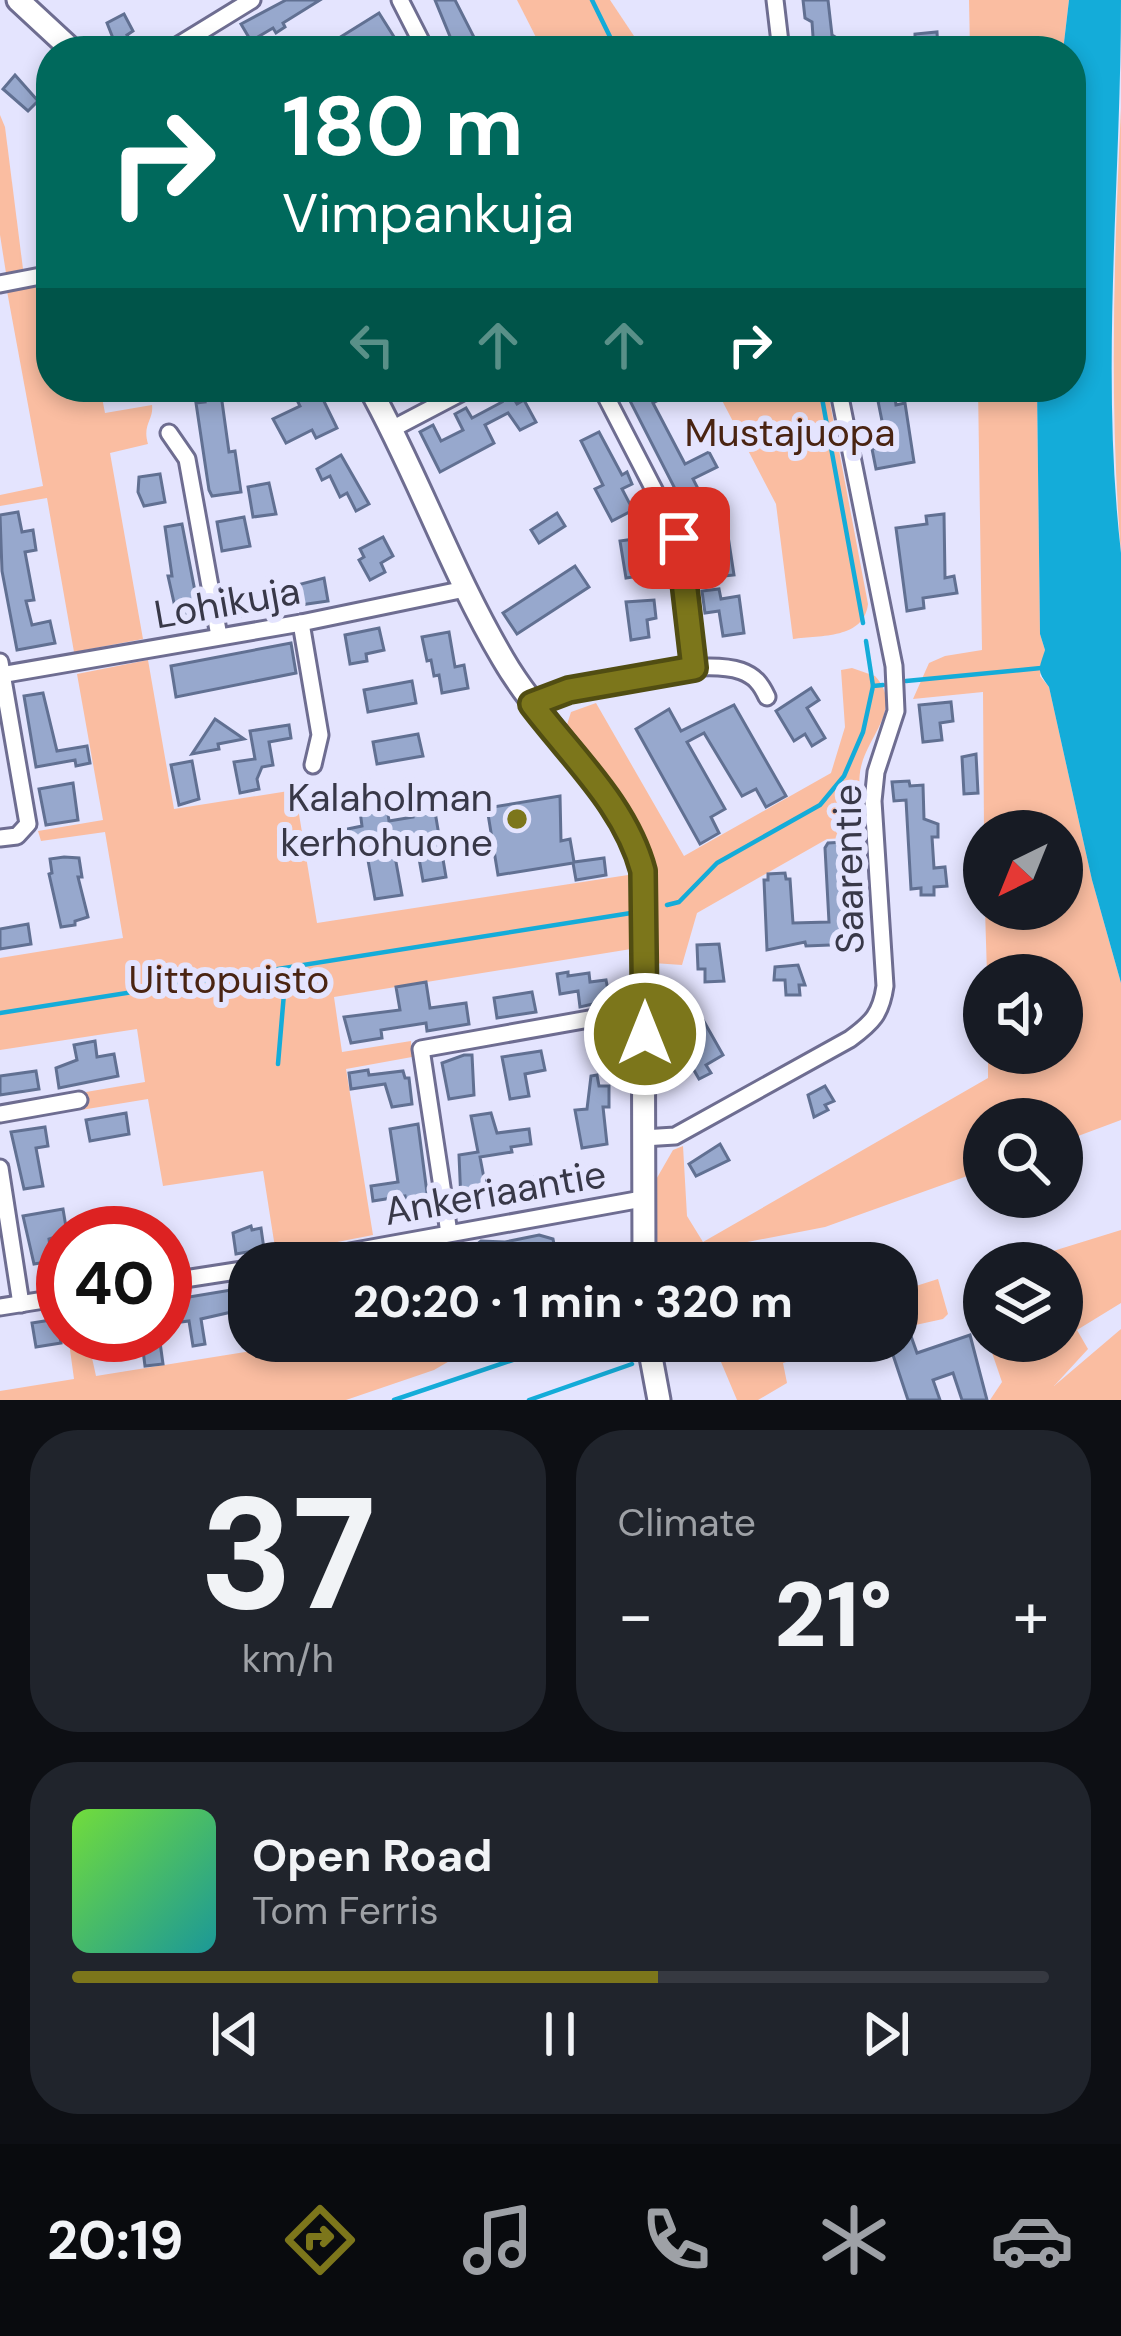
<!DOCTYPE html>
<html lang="en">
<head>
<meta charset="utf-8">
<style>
  body { margin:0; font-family:"DM Sans",sans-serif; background:#20242c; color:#f1f3f6; height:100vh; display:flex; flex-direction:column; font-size:45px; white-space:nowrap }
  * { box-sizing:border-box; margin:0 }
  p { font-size:39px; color:#9ea1a6 }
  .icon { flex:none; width:66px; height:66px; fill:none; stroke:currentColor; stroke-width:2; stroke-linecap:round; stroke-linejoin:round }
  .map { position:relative; height:1400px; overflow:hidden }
  .side { display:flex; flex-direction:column; gap:30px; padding:30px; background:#0d0f14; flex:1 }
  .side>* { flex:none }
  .banner { position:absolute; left:36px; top:36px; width:1050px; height:366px; border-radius:48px; box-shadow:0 6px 18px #0003; background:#00695c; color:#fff; overflow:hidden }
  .needle { width:78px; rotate:223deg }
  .fabs { position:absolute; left:963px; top:810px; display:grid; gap:24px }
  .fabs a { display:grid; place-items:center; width:120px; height:120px; border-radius:50%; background:#171b24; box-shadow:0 6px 18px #0003; font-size:60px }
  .speed { position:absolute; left:36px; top:1206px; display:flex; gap:24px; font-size:60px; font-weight:700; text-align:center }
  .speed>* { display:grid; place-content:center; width:156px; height:156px; border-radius:50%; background:#171b24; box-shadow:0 6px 18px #0003; line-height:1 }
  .speed .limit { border:18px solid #d22; background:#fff; color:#111 }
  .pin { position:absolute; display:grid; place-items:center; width:102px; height:102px; color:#fff; margin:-51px; border-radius:24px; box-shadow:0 6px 18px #0006 }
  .me { position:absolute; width:132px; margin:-66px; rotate:0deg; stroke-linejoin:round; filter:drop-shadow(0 0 9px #0008) }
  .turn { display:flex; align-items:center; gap:42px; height:252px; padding:0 48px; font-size:54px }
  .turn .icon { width:156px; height:156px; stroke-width:2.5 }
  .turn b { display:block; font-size:84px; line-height:102px }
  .lanes { display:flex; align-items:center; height:114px; padding:0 48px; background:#0003; justify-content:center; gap:60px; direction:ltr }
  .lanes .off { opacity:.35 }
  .big { font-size:90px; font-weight:800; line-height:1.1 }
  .side .tile { flex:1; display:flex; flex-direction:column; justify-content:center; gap:18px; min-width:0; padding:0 42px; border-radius:48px; background:#20242c }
  .side .dial { align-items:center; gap:0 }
  .dial b { font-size:156px; line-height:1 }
  .song { display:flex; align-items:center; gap:36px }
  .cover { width:144px; height:144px; border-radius:18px; background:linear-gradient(135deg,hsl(100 70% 55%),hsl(180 70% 35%)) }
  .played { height:12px; border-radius:6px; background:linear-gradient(90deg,#7c761b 60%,#363941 60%) }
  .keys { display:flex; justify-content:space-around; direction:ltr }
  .heat { display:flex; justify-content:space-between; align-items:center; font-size:66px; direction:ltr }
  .side .tiles { flex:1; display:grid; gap:30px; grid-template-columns:1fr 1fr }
  .tile:last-child { grid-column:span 2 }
  .trip { position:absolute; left:228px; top:1242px; width:690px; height:120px; border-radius:48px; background:#171b24; box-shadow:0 6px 18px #0003; font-weight:800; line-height:120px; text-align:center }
  .dock { display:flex; height:192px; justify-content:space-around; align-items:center; background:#090b0e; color:#9ea1a6 }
  .dock .icon { width:84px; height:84px }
  .dock .active { color:#7c761b }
  .dock b { font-size:54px; color:#f1f3f6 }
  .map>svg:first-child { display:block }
  .green { fill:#fabda1 }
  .water { fill:#14acd9 }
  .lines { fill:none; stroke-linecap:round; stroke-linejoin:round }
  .stream { stroke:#14acd9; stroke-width:4.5 }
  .building { fill:#97a8cd; stroke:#617092; stroke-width:3 }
  .street-casing { stroke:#6e6d91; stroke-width:21 }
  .secondary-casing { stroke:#6e6d91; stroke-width:27 }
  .street { stroke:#fff; stroke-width:15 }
  .secondary { stroke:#fff; stroke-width:21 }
  .route-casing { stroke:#514d12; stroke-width:30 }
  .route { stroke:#7c761b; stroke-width:21 }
  .poi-dot { fill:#7c761b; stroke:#e4e4fe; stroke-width:4.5 }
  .labels { text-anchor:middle; stroke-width:12; stroke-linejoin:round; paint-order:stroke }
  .park-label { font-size:39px; fill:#4a2412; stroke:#e4e4fe }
  .street-label { font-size:39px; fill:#383848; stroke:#e4e4fe }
  .poi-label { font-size:39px; fill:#383848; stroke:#e4e4fe; text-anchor:end }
</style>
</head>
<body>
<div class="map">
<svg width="1121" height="1400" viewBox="0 0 1121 1400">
  <rect width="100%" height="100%" fill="#e4e4fe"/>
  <g class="green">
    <polygon points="517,0 610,0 644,51 543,51"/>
    <polygon points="969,0 1069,0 1063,51 970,51"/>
    <path d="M1121 108V553C1109 405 1114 256 1121 108Z"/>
    <polygon points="0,115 5,127 23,269 6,273 0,235"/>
    <path d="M51 284V387H100L105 413 152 405C154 420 142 424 148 444L110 453 143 639 74 652 47 498 0 506V495L43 486 7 291Z"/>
    <path d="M715 387H827L868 604C864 639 821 635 793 639L776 504Z"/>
    <polygon points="978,387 1037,387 1040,634 1045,650 1040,676 1049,687 1092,880 1121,983 1121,1120 1062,1142 1062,1119 984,1119 984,1170 825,1227 654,1260 654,1183 673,1150 683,1146 687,1216 703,1242 988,1078 988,1053 1062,1053 1062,975 987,975 985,909 1062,909 1062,831 984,831 983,692 913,699 929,663 945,656 982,650"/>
    <polygon points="148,660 174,809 295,790 317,923 628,875 631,949 334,997 342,1052 411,1041 412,1057 346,1069 373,1235 276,1254 263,1171 163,1186 148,1099 81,1110 80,1093 145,1082 137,1029 0,1050 0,958 123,938 105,832 41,841 38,831 103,820 77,674"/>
    <path d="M852 668 875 676C904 707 868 735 861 767 856 787 864 816 865 837L827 839 697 913 682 965 653 963 652 902 565 731 571 712 596 703 684 856 831 773 845 727 841 670Z"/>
    <polygon points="1121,1230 1121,1303 1077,1330 1088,1349 1054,1386 1121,1329 1121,1400 990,1400 1002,1382 988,1341 1062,1341 1062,1263 1014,1263"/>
    <polygon points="938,1279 948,1314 943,1319 897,1329 897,1292"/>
    <polygon points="68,1335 87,1335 96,1376 289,1345 290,1341 484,1341 434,1370 346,1400 0,1400 0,1391 74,1379"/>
    <polygon points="768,1341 809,1341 793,1360 783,1363 787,1383 758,1400 737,1400 721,1362"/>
  </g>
  <path class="water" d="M1069 0H1121C1121 183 1100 370 1121 553V983L1092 880 1049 687C1036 670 1039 669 1045 650L1040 634 1037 387H1071V51H1063Z"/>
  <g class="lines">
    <g class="stream">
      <polyline points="592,0 617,51"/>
      <polyline points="820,387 863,623"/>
      <polyline points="866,641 873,686"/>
      <polyline points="906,681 1041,668"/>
      <polyline points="667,905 679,902 717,863 820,805 844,776 863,732 873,686 883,685"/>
      <polyline points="0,1013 631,913"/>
      <polyline points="278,1064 286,970"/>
      <polyline points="394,1400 569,1341"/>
      <polyline points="529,1400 632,1364"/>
    </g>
  </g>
  <g class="building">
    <polygon points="286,0 320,0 283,23 285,27 276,33 273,28 251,41 241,24"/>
    <polygon points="435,0 455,0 479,47 456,51"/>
    <polygon points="803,0 828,0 832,35 840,40 841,51 814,51 812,22 805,18"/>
    <polygon points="379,13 396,40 378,51 369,40 351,51 318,51"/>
    <polygon points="124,14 133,31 127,35 134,47 118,51 107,23"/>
    <polygon points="937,32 938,51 884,51 884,43 915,40 915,34"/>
    <polygon points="15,75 38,101 28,111 3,89"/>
    <polygon points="202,387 220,387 229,452 235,451 241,492 212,496 209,490 196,403 205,402"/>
    <polygon points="298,387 317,387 337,428 316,438 312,430 286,443 273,419 300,406 292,390"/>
    <polygon points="507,387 517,404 524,400 536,422 520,430 508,413 485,425 494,443 440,472 420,432 433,425 441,441 463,430 455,414 466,408 472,418 502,402 496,392"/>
    <polygon points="643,387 663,387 668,395 653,403 685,464 709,452 717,467 693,479 710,512 692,522 627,395"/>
    <polygon points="895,398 896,405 905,403 914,462 876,469 872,449 887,446 878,401"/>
    <polygon points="599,432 622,475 627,472 632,484 622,489 633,510 612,521 595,489 603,485 581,441"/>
    <polygon points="341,455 369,504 356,511 347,493 340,497 330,476 322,480 317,469"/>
    <polygon points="160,474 165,502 144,506 138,492 139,477"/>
    <polygon points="269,483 276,514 253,517 248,487"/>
    <polygon points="18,512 22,532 33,530 36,550 25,552 34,600 26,601 32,625 50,621 55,643 17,650 2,571 0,515"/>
    <polygon points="557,513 565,526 539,543 531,530"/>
    <polygon points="944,514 945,578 954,576 957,593 923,598 924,608 907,611 896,528 927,524 926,516"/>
    <polygon points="244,517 250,546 222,551 217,522"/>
    <polygon points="182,524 199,612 177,616 168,576 172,576 165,527"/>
    <polygon points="728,536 734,575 714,577 709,539"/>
    <polygon points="383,537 393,556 381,563 385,572 370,580 359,560 364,557 360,549"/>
    <polygon points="641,538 646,575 626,578 620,541"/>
    <polygon points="575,566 589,587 517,634 503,613"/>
    <polygon points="324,578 328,601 300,605 297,585"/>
    <polygon points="719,589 721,599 739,596 744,633 723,636 719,611 705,613 702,591"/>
    <polygon points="268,597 270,611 237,617 235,610 227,603"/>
    <polygon points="654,600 656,618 647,620 649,637 631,640 626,602"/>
    <polygon points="379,628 384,650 366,654 367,661 350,664 345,635"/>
    <polygon points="449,632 455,667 464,665 468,688 442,693 439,675 434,676 431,660 427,661 422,637"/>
    <polygon points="291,643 296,673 176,697 171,666"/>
    <polygon points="412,681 416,703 368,712 364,690"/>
    <polygon points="811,688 819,700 807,708 825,738 812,746 805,734 794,741 776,711"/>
    <polygon points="43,693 57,751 87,746 90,763 76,766 75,760 36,767 24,696"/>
    <polygon points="951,702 953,721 940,723 942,740 923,742 919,705"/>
    <polygon points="734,705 786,796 766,807 756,789 742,796 704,733 687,742 725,809 711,817 719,833 700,844 636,729 669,709 681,731"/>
    <polygon points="215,719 244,739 218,744 219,749 192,754"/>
    <polygon points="289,725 291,738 269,742 273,765 262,767 257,779 259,789 240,793 234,762 255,759 250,731"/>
    <polygon points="418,734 423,756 377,764 373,742"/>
    <polygon points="976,754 978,793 964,794 962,757"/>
    <polygon points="192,761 199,799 179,805 171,765"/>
    <polygon points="909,781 910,786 923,785 924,819 938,824 938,837 932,837 934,868 945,867 947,886 934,887 934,895 921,895 921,888 911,889 906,800 894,801 892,782"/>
    <polygon points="73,783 78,820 46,825 39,789"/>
    <polygon points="432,794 446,877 423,881 417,847 394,851 402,895 375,899 364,838 340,843 338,831 362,826 360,811 387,807 389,821 413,817 410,798"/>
    <polygon points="560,796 561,841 570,839 574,862 604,858 606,875 576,880 573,863 498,875 487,808"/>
    <polygon points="845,842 846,847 851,846 855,944 806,946 805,942 767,950 764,880 768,880 768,874 785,873 786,879 790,879 793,923 829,922 825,848 828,843"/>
    <polygon points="64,857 79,858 82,877 78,877 88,917 75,921 75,925 61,927 49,874 52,873 50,859"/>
    <polygon points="28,924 31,944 0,949 0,929"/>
    <polygon points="719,944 724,981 705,982 705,969 698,969 697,945"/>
    <polygon points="798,965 805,985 799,985 800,995 786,995 785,980 774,980 775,967"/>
    <polygon points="568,972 568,976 589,973 590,982 606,980 610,1000 580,1007 578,991 560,994 557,974"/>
    <polygon points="426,982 430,1008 466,1003 469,1024 427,1031 426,1023 381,1030 382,1038 351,1043 344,1017 400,1010 396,987"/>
    <polygon points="532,992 536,1012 497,1018 494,998"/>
    <polygon points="702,1018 723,1055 706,1065 711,1073 699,1079 688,1060 694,1057 679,1030"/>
    <polygon points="95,1041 97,1057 114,1054 118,1076 59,1088 56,1068 77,1060 74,1045"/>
    <polygon points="541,1051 545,1070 525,1074 529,1096 510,1099 502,1057"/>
    <polygon points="464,1055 472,1055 474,1095 449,1099 442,1063"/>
    <polygon points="368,1070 369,1075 403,1071 405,1078 409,1078 412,1104 392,1107 385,1084 351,1089 349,1073"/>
    <polygon points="36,1071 39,1089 0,1095 0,1076"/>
    <polygon points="597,1075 599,1086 609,1086 609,1107 603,1107 607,1144 582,1148 575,1110 587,1109 591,1076"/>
    <polygon points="825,1086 834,1101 825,1105 828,1110 814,1117 808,1095"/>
    <polygon points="126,1113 129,1134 90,1141 86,1120"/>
    <polygon points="491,1113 497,1133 529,1129 531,1144 511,1147 512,1152 480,1157 487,1194 461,1202 459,1155 478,1152 471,1116"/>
    <polygon points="418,1124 429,1208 408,1211 405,1196 373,1201 371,1186 398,1182 390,1129"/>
    <polygon points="45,1127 48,1146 36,1148 43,1186 24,1189 11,1132"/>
    <polygon points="720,1144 729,1160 696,1176 689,1164"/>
    <polygon points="598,1168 602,1186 538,1198 534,1177"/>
    <polygon points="63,1209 67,1233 49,1239 52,1261 34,1264 23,1216"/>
    <polygon points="251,1226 252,1230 261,1228 264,1249 236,1254 233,1233"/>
    <polygon points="539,1235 553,1239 555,1250 494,1263 416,1263 415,1258 475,1246 481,1241 505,1242"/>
    <polygon points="249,1287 249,1308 201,1319 205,1344 193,1346 189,1321 165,1324 165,1301"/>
    <polygon points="57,1319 61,1343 36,1347 32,1323"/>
    <polygon points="141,1335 159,1335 163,1364 145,1366"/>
    <polygon points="970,1335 987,1400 962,1400 953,1373 933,1380 940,1400 908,1400 889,1343 911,1336 917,1353"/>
  </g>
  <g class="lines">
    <g class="street-casing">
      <g id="street">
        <polyline points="400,0 426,51"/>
        <polyline points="775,0 781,51"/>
        <polyline points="169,51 252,0"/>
        <polyline points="0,284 51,274"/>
        <polyline points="601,387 679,538 694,667"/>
        <polyline points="392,429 472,387"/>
        <polyline points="169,433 187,459 219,636"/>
        <polyline points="301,623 320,735 313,765"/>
        <polyline points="0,662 28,824 17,836 0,838"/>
        <polyline points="0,675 301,623 465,589"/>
        <path d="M533 704C576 687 697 656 741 671 755 676 761 684 767 697"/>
        <polyline points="0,1114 79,1100"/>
        <path d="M643 1138 675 1136 850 1039C872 1023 881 1014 885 986L873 801 876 772 896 711 894 666 838 387"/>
        <polyline points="0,1168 21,1304"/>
        <polyline points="449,1233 421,1049 645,1009"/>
        <polyline points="289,1263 642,1199"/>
        <polyline points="165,1282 249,1269"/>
        <polyline points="0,1307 63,1297"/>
      </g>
    </g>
    <g class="secondary-casing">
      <g id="secondary">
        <polyline points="18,0 73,51"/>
        <path d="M369 387C418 475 451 571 503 659 544 730 622 792 643 871L644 1263"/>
        <polyline points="648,1341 659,1400"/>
      </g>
    </g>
    <use href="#street" class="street"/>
    <use href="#secondary" class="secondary"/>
  </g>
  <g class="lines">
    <g class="route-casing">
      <path id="route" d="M645 1034 643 871C626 806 572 757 532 704L569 690 694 668 679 538"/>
    </g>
    <use href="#route" class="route"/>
  </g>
  <circle class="poi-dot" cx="517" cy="819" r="12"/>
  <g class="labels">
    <g class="park-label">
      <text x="790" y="446">Mustajuopa</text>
      <text x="229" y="993">Uittopuisto</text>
    </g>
    <g class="street-label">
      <text transform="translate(227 602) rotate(-10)" y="14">Lohikuja</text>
      <text transform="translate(848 869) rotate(-91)" y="14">Saarentie</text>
      <text transform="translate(495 1192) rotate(-10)" y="14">Ankeriaantie</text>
    </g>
    <g class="poi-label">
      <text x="493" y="811">Kalaholman<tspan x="493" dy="45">kerhohuone</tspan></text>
    </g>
  </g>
</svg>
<div class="fabs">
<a><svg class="needle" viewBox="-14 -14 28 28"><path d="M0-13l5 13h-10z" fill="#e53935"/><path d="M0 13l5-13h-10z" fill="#9ea1a6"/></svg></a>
<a><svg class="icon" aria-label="sound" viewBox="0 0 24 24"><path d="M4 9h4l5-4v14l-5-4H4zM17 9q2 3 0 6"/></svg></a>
<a><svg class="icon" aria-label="search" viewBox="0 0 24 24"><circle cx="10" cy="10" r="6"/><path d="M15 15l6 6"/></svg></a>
<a><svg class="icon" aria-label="layers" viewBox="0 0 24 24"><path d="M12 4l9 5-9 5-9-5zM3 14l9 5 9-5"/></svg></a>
</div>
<div class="speed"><div class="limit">40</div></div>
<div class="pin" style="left:679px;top:538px;background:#d93025"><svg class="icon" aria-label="arrive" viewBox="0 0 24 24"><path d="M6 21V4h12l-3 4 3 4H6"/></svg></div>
<svg class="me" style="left:645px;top:1034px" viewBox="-20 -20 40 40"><circle r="17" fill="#7c761b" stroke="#fff" stroke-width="3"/><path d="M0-11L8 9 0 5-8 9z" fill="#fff"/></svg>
<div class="trip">20:20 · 1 min · 320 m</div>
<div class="banner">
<div class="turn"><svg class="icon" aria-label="right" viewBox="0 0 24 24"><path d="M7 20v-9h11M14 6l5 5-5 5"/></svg><div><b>180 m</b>Vimpankuja</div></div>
<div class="lanes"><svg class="icon off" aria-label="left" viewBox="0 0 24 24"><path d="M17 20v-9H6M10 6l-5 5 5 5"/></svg><svg class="icon off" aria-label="ahead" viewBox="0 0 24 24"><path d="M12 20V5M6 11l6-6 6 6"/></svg><svg class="icon off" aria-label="ahead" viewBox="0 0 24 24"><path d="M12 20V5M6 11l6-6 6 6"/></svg><svg class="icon" aria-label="right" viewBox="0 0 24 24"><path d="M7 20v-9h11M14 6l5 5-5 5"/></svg></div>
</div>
</div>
<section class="side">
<div class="tiles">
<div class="tile dial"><b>37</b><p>km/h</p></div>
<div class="tile"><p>Climate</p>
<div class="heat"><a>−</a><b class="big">21°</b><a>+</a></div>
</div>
<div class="tile">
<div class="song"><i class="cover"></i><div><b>Open Road</b><p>Tom Ferris</p></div></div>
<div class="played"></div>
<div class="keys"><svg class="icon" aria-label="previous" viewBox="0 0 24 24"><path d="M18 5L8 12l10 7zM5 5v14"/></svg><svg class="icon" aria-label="pause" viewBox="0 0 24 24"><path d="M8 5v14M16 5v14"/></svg><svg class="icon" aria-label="next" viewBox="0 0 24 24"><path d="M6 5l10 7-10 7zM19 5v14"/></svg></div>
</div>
</div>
</section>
<nav class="dock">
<b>20:19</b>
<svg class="icon active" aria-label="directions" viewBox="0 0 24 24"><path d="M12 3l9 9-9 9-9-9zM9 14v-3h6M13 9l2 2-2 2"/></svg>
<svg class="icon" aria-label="music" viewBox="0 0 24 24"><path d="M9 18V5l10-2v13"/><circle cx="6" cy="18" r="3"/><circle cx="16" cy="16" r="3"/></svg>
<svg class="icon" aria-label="phone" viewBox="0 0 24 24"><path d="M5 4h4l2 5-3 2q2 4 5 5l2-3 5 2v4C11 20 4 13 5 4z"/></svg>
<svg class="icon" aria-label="climate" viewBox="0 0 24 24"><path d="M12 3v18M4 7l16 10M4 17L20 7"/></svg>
<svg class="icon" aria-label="car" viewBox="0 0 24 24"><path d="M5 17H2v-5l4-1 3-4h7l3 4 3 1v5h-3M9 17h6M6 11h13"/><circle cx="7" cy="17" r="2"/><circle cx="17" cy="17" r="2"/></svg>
</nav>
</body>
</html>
